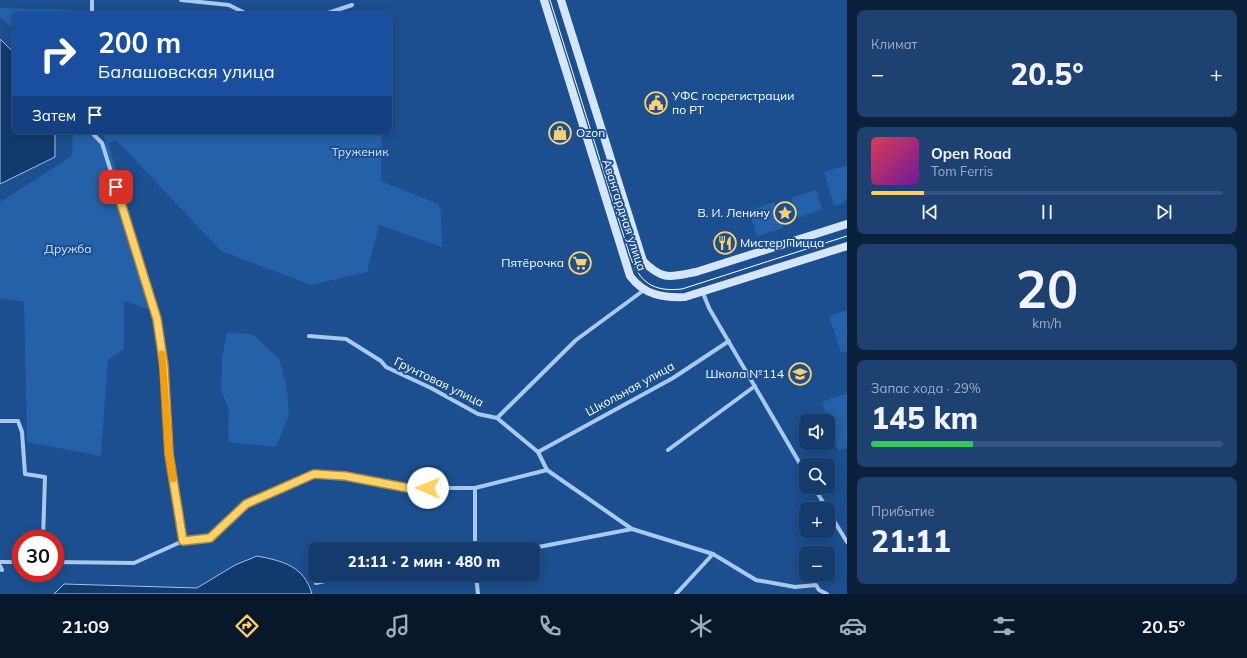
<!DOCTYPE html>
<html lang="ru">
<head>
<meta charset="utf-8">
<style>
  body { margin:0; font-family:Mulish,sans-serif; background:#1d4271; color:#f1f3f6; height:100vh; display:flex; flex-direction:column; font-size:15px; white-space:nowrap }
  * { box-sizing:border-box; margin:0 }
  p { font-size:13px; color:#9dadc1 }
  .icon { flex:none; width:22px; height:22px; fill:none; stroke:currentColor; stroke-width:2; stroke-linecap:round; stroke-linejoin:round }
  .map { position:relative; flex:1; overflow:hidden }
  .sheet { display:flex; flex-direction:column; gap:10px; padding:10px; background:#0b203b; width:400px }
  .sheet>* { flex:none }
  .guide { position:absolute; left:12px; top:12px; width:380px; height:122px; border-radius:8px; box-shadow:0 2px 10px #0003,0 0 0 1px #33557e; background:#1a4fa0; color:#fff; overflow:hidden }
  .fabs { position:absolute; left:799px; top:414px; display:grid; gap:8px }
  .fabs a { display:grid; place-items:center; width:36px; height:36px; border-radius:8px; background:#143b6b; box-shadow:0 2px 10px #0003,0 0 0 1px #33557e; font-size:20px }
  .speed { position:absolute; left:12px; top:530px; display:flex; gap:8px; font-size:20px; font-weight:700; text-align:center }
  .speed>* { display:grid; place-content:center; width:52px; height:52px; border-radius:50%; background:#143b6b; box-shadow:0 2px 10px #0003,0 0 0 1px #33557e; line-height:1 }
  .speed .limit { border:6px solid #d22; background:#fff; color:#111 }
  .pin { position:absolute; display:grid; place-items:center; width:34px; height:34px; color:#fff; margin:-17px; border-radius:8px; box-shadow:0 2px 6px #0006 }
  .me { position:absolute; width:44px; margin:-22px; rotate:271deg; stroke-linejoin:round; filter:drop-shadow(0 0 3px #0008) }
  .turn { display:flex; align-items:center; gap:14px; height:84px; padding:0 20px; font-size:18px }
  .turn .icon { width:52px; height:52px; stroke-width:2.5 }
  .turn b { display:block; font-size:28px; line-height:34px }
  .then { display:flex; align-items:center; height:38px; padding:0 20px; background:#0003; gap:8px; font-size:15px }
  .big { font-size:30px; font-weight:800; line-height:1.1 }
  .sheet .tile { flex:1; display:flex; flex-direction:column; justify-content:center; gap:6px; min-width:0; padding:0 14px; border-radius:8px; background:#1d4271 }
  .sheet .dial { align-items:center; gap:0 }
  .dial b { font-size:52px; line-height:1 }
  .song { display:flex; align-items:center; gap:12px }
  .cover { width:48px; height:48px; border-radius:6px; background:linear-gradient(135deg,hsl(350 70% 55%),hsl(280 70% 35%)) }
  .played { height:4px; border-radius:2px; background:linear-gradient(90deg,#ffd166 15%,#33557e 15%) }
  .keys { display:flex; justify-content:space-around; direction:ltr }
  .heat { display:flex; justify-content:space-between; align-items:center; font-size:22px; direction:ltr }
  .charge { height:6px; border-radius:3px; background:linear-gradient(90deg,#34c759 29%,#33557e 0) }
  .trip { position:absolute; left:308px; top:542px; width:232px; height:40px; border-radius:8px; background:#143b6b; box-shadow:0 2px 10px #0003,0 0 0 1px #33557e; font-weight:800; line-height:40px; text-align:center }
  .tabs { display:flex; height:64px; justify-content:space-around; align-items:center; background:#08182b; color:#9dadc1 }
  .tabs .icon { width:28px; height:28px }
  .tabs .selected { color:#ffd166 }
  .tabs b { font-size:18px; color:#f1f3f6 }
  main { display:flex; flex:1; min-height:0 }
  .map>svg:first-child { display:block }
  .green { fill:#2461a8 }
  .water { fill:#123a6d; stroke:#9cc4f0 }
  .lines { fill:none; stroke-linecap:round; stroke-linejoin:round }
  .minor { stroke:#a9c9ee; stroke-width:4 }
  .secondary { stroke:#d6e6fa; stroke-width:8 }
  .tram { stroke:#fff; stroke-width:1 }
  .route-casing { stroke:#a68842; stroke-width:10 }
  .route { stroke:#ffd166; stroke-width:7 }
  .slow { stroke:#f59e0b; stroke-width:7 }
  .labels { text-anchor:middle; stroke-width:4; stroke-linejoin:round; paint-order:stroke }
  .poi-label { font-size:12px; fill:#fff; stroke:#1b4f8f; text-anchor:start }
  .park-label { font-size:12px; fill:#cfe3fa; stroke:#1b4f8f }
  .street-label { font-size:12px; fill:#fff; stroke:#1b4f8f }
</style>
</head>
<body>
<main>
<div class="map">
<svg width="847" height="594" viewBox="0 0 847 594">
  <rect width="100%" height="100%" fill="#1b4f8f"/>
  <g class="green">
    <polygon points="0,8 70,10 70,15 15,15 15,31 0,17"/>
    <polygon points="73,131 80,131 107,143 101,131 382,131 381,181 438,204 441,212 442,247 379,225 367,272 311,285 221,251 116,140 108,143 160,313 124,301 124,349 108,360 101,456 27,442 24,302 0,298 0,202 72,156"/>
    <polygon points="847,165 847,197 844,203 834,206 824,172"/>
    <polygon points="816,190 822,209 798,218 791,198"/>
    <polygon points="774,202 783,228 757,237 749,211"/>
    <polygon points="847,310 847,351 841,353 829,316"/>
    <polygon points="227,333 252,334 279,359 287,388 289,415 276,447 228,442 229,411 221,389 222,358"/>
    <polygon points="847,393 847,448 838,451 822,402"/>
  </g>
  <g class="water">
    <polygon points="0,39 15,54 15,131 55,131 55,157 0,184"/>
    <path d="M257 556C283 561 304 566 312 594H54L64 584 197 588 235 565Z"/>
  </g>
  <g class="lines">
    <g class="minor">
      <polyline points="92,0 92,15"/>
      <polyline points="181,0 229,5 249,15"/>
      <polyline points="322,15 352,5"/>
      <polyline points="90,131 102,143 157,319 164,366 169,454 183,541"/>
      <polyline points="703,293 709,308 806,474"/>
      <polyline points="309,336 346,339 381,361 386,367 431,388 478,414 497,418 538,452 547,470 632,529"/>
      <polyline points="497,418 576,340 644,290"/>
      <polyline points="0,421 18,421 22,432 25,474 45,477 43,539"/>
      <polyline points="668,450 755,386"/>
      <polyline points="538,452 673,378 729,341"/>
      <polyline points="814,487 827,509"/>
      <polyline points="475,488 475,549"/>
      <polyline points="828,511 847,542"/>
      <polyline points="528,549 632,529 713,554 756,580 795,587 816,585 819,590 827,594"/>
      <polyline points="0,562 21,562"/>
      <polyline points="55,562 134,563 183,541 210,538 246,504 314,474 345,476 408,488 475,488 547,470"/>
      <polyline points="0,566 2,570"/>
      <polyline points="352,575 421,575"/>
      <polyline points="476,575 478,594"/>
      <polyline points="316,583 352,575"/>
      <polyline points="676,594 713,554"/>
    </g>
    <g class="secondary">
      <path d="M544 0 630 276C644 295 663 298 685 297L847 246"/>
      <path d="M561 0 643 261C663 281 670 277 696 272L847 224"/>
    </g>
    <path class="tram" d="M550 0 630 256C640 283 653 292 682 289L847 236"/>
  </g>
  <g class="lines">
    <g class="route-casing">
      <polyline id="route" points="116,187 157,319 164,366 169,454 183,541 210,538 246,504 314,474 345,476 408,488 428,488"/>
    </g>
    <use href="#route" class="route"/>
    <polyline class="slow" points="162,354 169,454 173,479"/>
  </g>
  <defs>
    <g id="civic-ring" transform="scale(1.15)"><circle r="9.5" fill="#1b4f8f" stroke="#ffd166" stroke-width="1.5"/><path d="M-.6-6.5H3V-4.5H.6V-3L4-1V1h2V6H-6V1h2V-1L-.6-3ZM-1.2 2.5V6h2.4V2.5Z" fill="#ffd166"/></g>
    <g id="shop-ring" transform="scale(1.15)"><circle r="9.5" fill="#1b4f8f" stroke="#ffd166" stroke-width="1.5"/><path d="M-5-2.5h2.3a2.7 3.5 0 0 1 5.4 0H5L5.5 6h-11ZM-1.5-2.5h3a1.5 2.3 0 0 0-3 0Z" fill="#ffd166"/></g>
    <g id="sight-ring" transform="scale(1.15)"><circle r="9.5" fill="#1b4f8f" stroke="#ffd166" stroke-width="1.5"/><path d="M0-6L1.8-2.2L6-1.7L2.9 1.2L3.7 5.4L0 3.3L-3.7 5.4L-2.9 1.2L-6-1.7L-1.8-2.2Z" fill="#ffd166"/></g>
    <g id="restaurant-ring" transform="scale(1.15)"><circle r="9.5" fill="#1b4f8f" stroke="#ffd166" stroke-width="1.5"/><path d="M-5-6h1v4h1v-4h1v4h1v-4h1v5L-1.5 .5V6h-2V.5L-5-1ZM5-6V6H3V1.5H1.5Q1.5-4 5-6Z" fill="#ffd166"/></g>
    <g id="supermarket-ring" transform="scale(1.15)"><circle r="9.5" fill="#1b4f8f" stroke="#ffd166" stroke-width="1.5"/><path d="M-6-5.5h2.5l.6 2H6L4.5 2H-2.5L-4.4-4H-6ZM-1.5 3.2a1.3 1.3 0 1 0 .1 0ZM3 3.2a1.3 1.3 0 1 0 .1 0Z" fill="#ffd166"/></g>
    <g id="school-ring" transform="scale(1.15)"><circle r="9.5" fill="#1b4f8f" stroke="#ffd166" stroke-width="1.5"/><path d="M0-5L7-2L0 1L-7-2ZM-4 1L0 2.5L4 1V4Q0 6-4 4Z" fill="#ffd166"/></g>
  </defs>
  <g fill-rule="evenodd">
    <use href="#civic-ring" x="656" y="103"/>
    <use href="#shop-ring" x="560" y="133"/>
    <use href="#sight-ring" x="785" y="213"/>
    <use href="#restaurant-ring" x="725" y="243"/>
    <use href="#supermarket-ring" x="580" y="263"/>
    <use href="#school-ring" x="800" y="374"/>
  </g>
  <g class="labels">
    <g class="poi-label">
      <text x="672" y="100">УФС госрегистрации<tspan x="672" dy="14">по РТ</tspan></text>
      <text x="576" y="137">Ozon</text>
      <text x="770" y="217" text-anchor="end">В. И. Ленину</text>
      <text x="740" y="247">Мистер Пицца</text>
      <text x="564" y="267" text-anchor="end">Пятёрочка</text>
      <text x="784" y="378" text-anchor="end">Школа №114</text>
    </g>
    <g class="park-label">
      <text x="360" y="156">Труженик</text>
      <text x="68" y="253">Дружба</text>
    </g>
    <g class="street-label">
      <text transform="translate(624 215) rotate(72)" y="4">Авангардная улица</text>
      <text transform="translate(439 382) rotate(26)" y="4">Грунтовая улица</text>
      <text transform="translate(630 389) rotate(-29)" y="4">Школьная улица</text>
    </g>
  </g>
</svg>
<div class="fabs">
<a><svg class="icon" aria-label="sound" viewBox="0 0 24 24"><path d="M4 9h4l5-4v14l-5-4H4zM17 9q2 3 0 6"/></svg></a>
<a><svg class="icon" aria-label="search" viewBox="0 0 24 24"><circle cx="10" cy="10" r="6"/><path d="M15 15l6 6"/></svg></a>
<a>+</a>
<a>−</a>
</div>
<div class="speed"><div class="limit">30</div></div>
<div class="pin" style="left:116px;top:187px;background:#d93025"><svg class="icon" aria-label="arrive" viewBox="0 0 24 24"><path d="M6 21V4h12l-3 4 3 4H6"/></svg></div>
<svg class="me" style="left:428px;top:488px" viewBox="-20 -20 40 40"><circle r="19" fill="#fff"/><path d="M0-13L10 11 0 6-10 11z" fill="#ffd166"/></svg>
<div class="trip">21:11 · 2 мин · 480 m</div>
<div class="guide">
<div class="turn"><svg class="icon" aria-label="right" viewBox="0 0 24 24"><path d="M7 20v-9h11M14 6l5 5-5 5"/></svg><div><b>200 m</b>Балашовская улица</div></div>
<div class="then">Затем<svg class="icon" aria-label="arrive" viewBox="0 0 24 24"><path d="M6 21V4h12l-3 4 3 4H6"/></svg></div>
</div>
</div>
<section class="sheet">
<div class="tile"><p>Климат</p>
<div class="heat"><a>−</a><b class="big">20.5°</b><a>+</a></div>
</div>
<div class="tile">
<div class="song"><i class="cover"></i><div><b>Open Road</b><p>Tom Ferris</p></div></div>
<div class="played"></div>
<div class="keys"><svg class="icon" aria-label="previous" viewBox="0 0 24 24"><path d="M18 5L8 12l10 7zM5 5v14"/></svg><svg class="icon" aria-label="pause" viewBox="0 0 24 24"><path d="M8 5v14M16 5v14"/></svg><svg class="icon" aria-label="next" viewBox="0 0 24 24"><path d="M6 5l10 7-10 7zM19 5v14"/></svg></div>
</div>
<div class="tile dial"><b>20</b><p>km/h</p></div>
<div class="tile"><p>Запас хода · 29%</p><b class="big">145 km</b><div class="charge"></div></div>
<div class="tile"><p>Прибытие</p><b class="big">21:11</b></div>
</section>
</main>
<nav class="tabs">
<b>21:09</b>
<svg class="icon selected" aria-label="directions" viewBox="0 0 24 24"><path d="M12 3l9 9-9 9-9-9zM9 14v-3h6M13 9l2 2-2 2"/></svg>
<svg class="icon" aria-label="music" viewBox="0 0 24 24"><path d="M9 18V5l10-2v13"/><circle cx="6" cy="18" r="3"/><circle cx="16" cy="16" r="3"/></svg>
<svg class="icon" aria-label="phone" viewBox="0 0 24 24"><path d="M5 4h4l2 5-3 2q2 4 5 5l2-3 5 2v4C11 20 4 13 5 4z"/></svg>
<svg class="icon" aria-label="climate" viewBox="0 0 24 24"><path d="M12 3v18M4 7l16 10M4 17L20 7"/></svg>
<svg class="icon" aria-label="car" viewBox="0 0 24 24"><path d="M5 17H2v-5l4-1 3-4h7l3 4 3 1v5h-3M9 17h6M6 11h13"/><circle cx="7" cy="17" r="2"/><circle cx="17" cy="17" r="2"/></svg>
<svg class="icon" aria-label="filters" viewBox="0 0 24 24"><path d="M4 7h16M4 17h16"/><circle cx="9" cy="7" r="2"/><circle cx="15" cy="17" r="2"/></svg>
<b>20.5°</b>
</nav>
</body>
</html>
